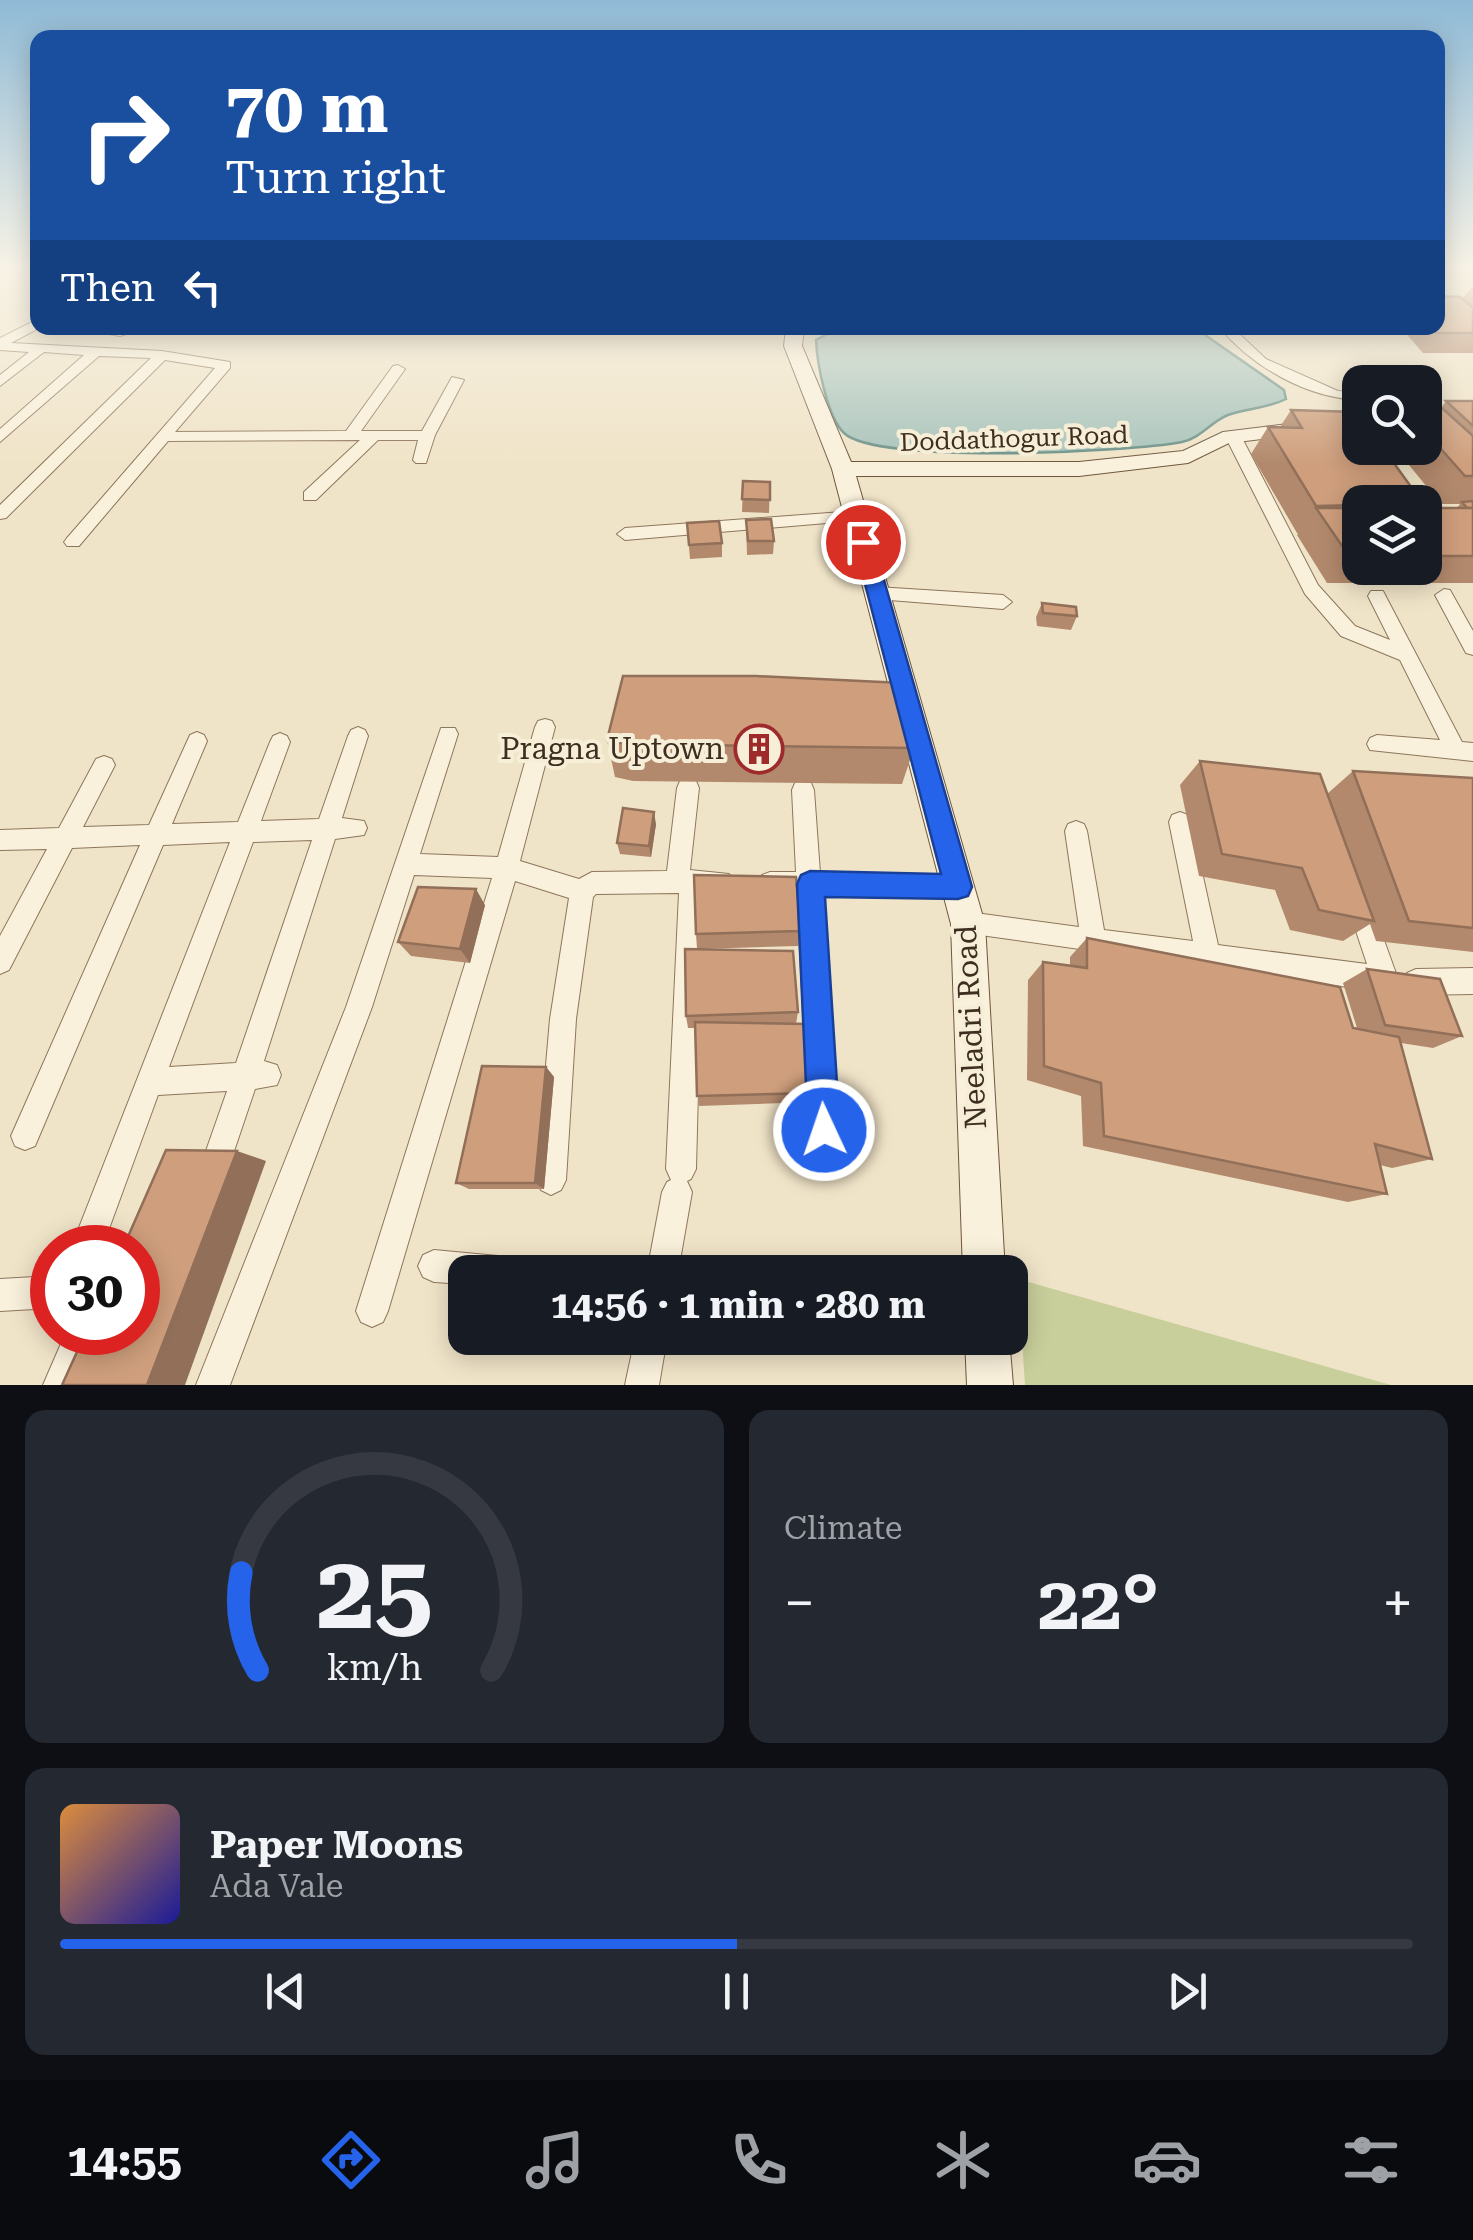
<!DOCTYPE html>
<html lang="en">
<head>
<meta charset="utf-8">
<style>
  body { margin:0; font-family:"Roboto Serif",serif; background:#242831; color:#f1f3f6; height:100vh; display:flex; flex-direction:column; font-size:38px; white-space:nowrap }
  * { box-sizing:border-box; margin:0 }
  p { font-size:32px; color:#9ea1a6 }
  .icon { flex:none; width:55px; height:55px; fill:none; stroke:currentColor; stroke-width:2; stroke-linecap:round; stroke-linejoin:round }
  .map { position:relative; height:1385px; overflow:hidden }
  .sheet { display:flex; flex-direction:column; gap:25px; padding:25px; background:#0d0f14; flex:1 }
  .sheet>* { flex:none }
  .guide { position:absolute; left:30px; top:30px; width:1415px; height:305px; border-radius:20px; box-shadow:0 5px 25px #0003; background:#1a4fa0; color:#fff; overflow:hidden }
  .tools { position:absolute; left:1342px; top:365px; display:grid; gap:20px }
  .tools a { display:grid; place-items:center; width:100px; height:100px; border-radius:20px; background:#171b24; box-shadow:0 5px 25px #0003; font-size:50px }
  .speed { position:absolute; left:30px; top:1225px; display:flex; gap:20px; font-size:50px; font-weight:700; text-align:center }
  .speed>* { display:grid; place-content:center; width:130px; height:130px; border-radius:50%; background:#171b24; box-shadow:0 5px 25px #0003; line-height:1 }
  .speed .limit { border:15px solid #d22; background:#fff; color:#111 }
  .pin { position:absolute; display:grid; place-items:center; width:85px; height:85px; color:#fff; margin:-42px; border:5px solid #fff; border-radius:50%; box-shadow:0 2px 10px #0007 }
  .me { position:absolute; width:110px; margin:-55px; rotate:357deg; stroke-linejoin:round; filter:drop-shadow(0 0 8px #0008) }
  .turn { display:flex; align-items:center; gap:35px; height:210px; padding:0 30px; font-size:45px }
  .turn .icon { width:130px; height:130px; stroke-width:2.5 }
  .turn b { display:block; font-size:70px; line-height:85px }
  .then { display:flex; align-items:center; height:95px; padding:0 30px; background:#0003; gap:20px; font-size:38px }
  .big { font-size:75px; font-weight:700; line-height:1.1 }
  .sheet .tile { flex:1; display:flex; flex-direction:column; justify-content:center; gap:15px; min-width:0; padding:0 35px; border-radius:20px; background:#242831 }
  .sheet .dial { align-items:center; gap:0 }
  .dial svg { height:260px; overflow:visible; fill:none; stroke:#363941; stroke-width:7; stroke-linecap:round; text-anchor:middle }
  .dial text { fill:#f1f3f6; stroke:none }
  .song { display:flex; align-items:center; gap:30px }
  .cover { width:120px; height:120px; border-radius:15px; background:linear-gradient(135deg,hsl(30 70% 55%),hsl(240 70% 35%)) }
  .played { height:10px; border-radius:5px; background:linear-gradient(90deg,#2563eb 50%,#363941 50%) }
  .keys { display:flex; justify-content:space-around; direction:ltr }
  .heat { display:flex; justify-content:space-between; align-items:center; font-size:55px; direction:ltr }
  .sheet .tiles { flex:1; display:grid; gap:25px; grid-template-columns:1fr 1fr }
  .tile:last-child { grid-column:span 2 }
  .trip { position:absolute; left:448px; top:1255px; width:580px; height:100px; border-radius:20px; background:#171b24; box-shadow:0 5px 25px #0003; font-weight:700; line-height:100px; text-align:center }
  .dock { display:flex; height:160px; justify-content:space-around; align-items:center; background:#090b0e; color:#9ea1a6 }
  .dock .icon { width:70px; height:70px }
  .dock .active { color:#2563eb }
  .dock b { font-size:45px; color:#f1f3f6 }
  .map>svg:first-child { display:block }
  .farmland { fill:#e6deb5 }
  .green { fill:#c9cf9b }
  .water { fill:#a9c4bc; stroke:#6f938a; stroke-width:2.5 }
  .lines { fill:none; stroke-linecap:round; stroke-linejoin:round }
  .lane-casing { stroke:#8d765c; stroke-width:8 }
  .street-casing { stroke:#8d765c; stroke-width:2 }
  .secondary-casing { stroke:#6f573f; stroke-width:2 }
  .lane { stroke:#faf1dc; stroke-width:6 }
  .street { fill:#faf1dc; fill-rule:evenodd }
  .secondary { fill:#faf1dc; fill-rule:evenodd }
  .wall { fill:#b2896c }
  .shaded-wall { fill:#916f58 }
  .building { fill:#cf9f7d; stroke:#916f58; stroke-width:2.5 }
  .route { fill:#2563eb; stroke:#184099; stroke-width:2.5 }
  .labels { text-anchor:middle; stroke-width:8; stroke-linejoin:round; paint-order:stroke }
  .far-street-label { font-size:25px; fill:#3d2e20; stroke:#f7eed8 }
  .poi-label { font-size:30px; fill:#3d2e20; stroke:#f7eed8; text-anchor:end }
  .street-label { font-size:30px; fill:#3d2e20; stroke:#f7eed8 }
</style>
</head>
<body>
<div class="map">
<svg width="1473" height="1385" viewBox="0 0 1473 1385">
  <rect width="100%" height="100%" fill="#f0e4c8"/>
  <polygon class="farmland" points="1438,270 1473,270 1473,296 1438,301"/>
  <polygon class="green" points="1018,1279 1391,1385 1025,1385"/>
  <path class="water" d="M839 328H1195L1284 390 1286 399C1266 409 1247 408 1228 415 1212 421 1199 439 1182 442 1130 452 877 465 844 433 827 417 817 363 816 340Z"/>
  <g class="lines">
    <g class="lane-casing">
      <polyline id="lane" points="95,328 120,333 134,328"/>
    </g>
    <g class="street-casing">
      <g id="street">
        <polygon points="38,319 39,328 11,343 162,351 230,362 230,368 175,432 346,431 393,366 398,365 405,369 361,431 422,431 452,377 464,380 435,435 426,463 416,463 413,460 418,440 378,440 316,500 304,500 304,492 360,440 168,441 79,546 67,546 64,542 67,538 215,368 165,360 6,518 0,519 0,505 151,358 99,356 0,442 0,429 84,355 44,352 0,386 0,375 29,352 0,350 0,338"/>
        <path d="M1220 328H1233L1266 359 1338 391 1360 392V400C1307 398 1254 368 1220 328Z"/>
        <polygon points="1233,431 1241,436 1318,585 1355,626 1390,640 1368,596 1371,591 1383,591 1462,742 1473,743 1473,761 1370,750 1367,744 1370,738 1377,735 1440,740 1400,660 1341,636 1305,594 1225,436"/>
        <polygon points="856,511 862,512 862,520 625,540 617,534 625,528"/>
        <polygon points="877,587 1003,595 1012,602 1003,609 877,599 868,593"/>
        <polygon points="1444,589 1450,590 1473,631 1473,655 1466,653 1435,595"/>
        <polygon points="545,719 552,721 555,727 520,861 579,879 592,872 667,871 677,788 680,781 688,779 696,781 699,788 690,870 729,874 733,882 729,890 703,893 696,1169 691,1179 687,1181 692,1192 678,1272 647,1272 662,1192 667,1182 671,1180 666,1169 679,893 596,894 593,897 576,1019 566,1180 561,1190 551,1195 541,1190 536,1180 550,1019 569,898 515,881 388,1311 383,1322 372,1327 361,1322 356,1311 492,878 414,875 372,1007 230,1385 196,1385 346,1007 441,728 455,728 458,734 420,854 498,857 535,727 538,721"/>
        <path d="M358 727 365 730 368 736 342 818 364 821 367 828 364 835 335 839 264 1061 277 1065 281 1075 277 1085 255 1089 226 1175 216 1180 206 1175 201 1165 227 1091 158 1095 102 1248H71L230 842 163 845 35 1146 25 1150 15 1146 11 1136 140 845 72 848 9 970 0 974V936L47 849 0 850V830L59 828 96 759 104 756 112 759 115 765 83 827 149 825 190 735 197 732 204 735 207 741 172 824 238 822 270 742 273 736 280 733 287 736 290 742 261 821 319 819 348 736 351 730ZM312 840 236 1063 169 1067 253 842Z"/>
        <polygon points="803,781 811,783 814,790 820,873 958,876 966,879 970,887 966,895 958,898 821,895 841,1165 836,1175 826,1180 816,1175 811,1165 797,895 762,891 758,883 762,875 770,872 796,872 792,790 795,783"/>
        <polygon points="1180,812 1188,815 1191,822 1218,945 1367,964 1346,901 1350,893 1358,890 1366,893 1370,901 1398,979 1394,988 1383,992 959,932 956,924 959,916 968,912 1079,927 1065,831 1068,824 1076,821 1084,824 1087,831 1104,930 1193,941 1169,822 1172,815"/>
        <polygon points="1473,968 1473,994 1416,995 1407,991 1403,982 1407,973 1416,969"/>
        <polygon points="434,1250 498,1256 509,1261 514,1272 465,1272 465,1284 434,1282 423,1277 418,1266 423,1255"/>
        <polygon points="52,1276 52,1308 0,1311 0,1279"/>
        <polygon points="66,1332 99,1332 77,1385 43,1385"/>
        <polygon points="635,1338 667,1338 659,1385 625,1385"/>
      </g>
    </g>
    <g class="secondary-casing">
      <g id="secondary">
        <polygon points="786,328 804,328 802,346 851,462 1079,462 1183,451 1223,432 1360,415 1360,427 1229,443 1188,463 1079,476 856,476 985,924 1005,1272 963,1272 951,924 832,469 784,346"/>
        <polygon points="965,1338 1009,1338 1013,1385 967,1385"/>
      </g>
    </g>
    <use href="#lane" class="lane"/>
    <use href="#street" class="street"/>
    <use href="#secondary" class="secondary"/>
  </g>
  <g class="wall">
    <polygon points="1471,288 1473,288 1473,353 1423,353 1401,328 1438,328"/>
    <polygon points="1446,401 1473,401 1473,583 1327,583 1297,535 1298,533 1297,533 1251,454 1268,427 1280,427 1291,410 1360,502 1360,568 1425,568 1425,508 1457,508 1460,504 1441,504 1395,448 1425,448 1425,408 1441,408"/>
    <polygon points="743,481 770,482 769,513 742,512"/>
    <polygon points="746,520 774,541 773,554 747,555"/>
    <polygon points="687,523 722,543 722,557 690,559"/>
    <polygon points="1042,603 1077,616 1071,630 1037,626 1036,617"/>
    <polygon points="607,740 914,748 902,784 633,781 615,777"/>
    <polygon points="1200,761 1327,794 1353,771 1473,778 1473,952 1376,941 1370,924 1343,941 1290,930 1275,890 1199,876 1180,785"/>
    <polygon points="656,824 651,857 620,854 617,843"/>
    <polygon points="485,905 470,963 411,956 398,942"/>
    <polygon points="801,931 798,946 697,949 696,934"/>
    <polygon points="1087,938 1357,1028 1343,983 1367,969 1462,1036 1433,1048 1401,1043 1432,1159 1392,1168 1380,1165 1387,1194 1348,1202 1083,1146 1081,1096 1027,1080 1028,980 1043,962 1070,965 1070,957"/>
    <polygon points="798,1012 796,1024 816,1093 812,1102 699,1106 695,1028 688,1028 686,1016"/>
    <polygon points="546,1067 554,1077 544,1189 469,1189 456,1183"/>
  </g>
  <g class="shaded-wall">
    <polygon points="749,328 777,328 749,332"/>
    <polygon points="654,812 656,824 651,857 649,846"/>
    <polygon points="476,889 485,905 470,963 460,949"/>
    <polygon points="546,1067 554,1077 544,1189 535,1183"/>
    <polygon points="237,1151 266,1161 185,1385 147,1385"/>
  </g>
  <g class="building">
    <polygon points="1438,296 1460,297 1473,308 1473,333 1437,333 1432,328 1438,328"/>
    <polygon points="1446,401 1473,401 1473,426"/>
    <polygon points="1425,408 1442,408 1473,436 1473,476 1465,476 1425,431"/>
    <polygon points="1291,410 1357,412 1360,415 1360,448 1383,448 1422,502 1360,502 1360,505 1316,506 1268,427 1302,428"/>
    <polygon points="743,481 770,482 770,500 742,499"/>
    <polygon points="1473,501 1473,508 1467,508 1462,502"/>
    <polygon points="1316,508 1360,508 1360,556 1349,556"/>
    <rect x="1425" y="508" width="48" height="48"/>
    <polygon points="771,519 774,541 748,541 746,520"/>
    <polygon points="719,521 722,543 689,545 687,523"/>
    <polygon points="1042,603 1076,607 1077,616 1043,613"/>
    <polygon points="623,676 756,676 902,683 914,748 626,744 607,740"/>
    <polygon points="1200,761 1320,774 1374,921 1319,910 1302,868 1222,854"/>
    <polygon points="1353,771 1473,778 1473,928 1409,921"/>
    <polygon points="623,808 654,812 649,846 617,843"/>
    <polygon points="694,875 796,877 801,931 696,934"/>
    <polygon points="418,887 476,889 460,949 398,942"/>
    <polygon points="1087,938 1340,987 1353,1028 1399,1037 1432,1159 1375,1144 1387,1194 1104,1136 1101,1083 1044,1066 1043,962 1087,968"/>
    <polygon points="685,949 793,951 798,1012 686,1016"/>
    <polygon points="1367,969 1440,979 1462,1036 1385,1025"/>
    <polygon points="695,1022 809,1024 816,1093 697,1096"/>
    <polygon points="482,1066 546,1067 535,1183 456,1183"/>
    <polygon points="166,1150 237,1151 147,1385 62,1385 86,1332 138,1332 138,1248 123,1248"/>
  </g>
  <linearGradient id="sky" x2="0" y2="1"><stop stop-color="#8fbad6"/><stop offset="0.58" stop-color="#f8f3e6"/><stop offset="1" stop-color="#f8f3e6" stop-opacity="0"/></linearGradient>
  <rect width="1473" height="464" fill="url(#sky)"/>
  <polygon class="route" points="863,535 873,542 972,887 968,896 958,899 825,897 840,1130 836,1142 824,1146 813,1142 808,1130 797,884 801,875 810,871 941,874 854,542"/>
  <defs>
    <g id="building-ring" transform="scale(2.5)"><circle r="9.5" fill="#f7eed8" stroke="#9e2a2b" stroke-width="1.5"/><path d="M-4-6H4V6H1V3H-1V6H-4ZM-2.5-4.3h1.7v1.8h-1.7ZM.8-4.3h1.7v1.8H.8ZM-2.5-1h1.7V.8h-1.7ZM.8-1h1.7V.8H.8Z" fill="#9e2a2b"/></g>
  </defs>
  <g fill-rule="evenodd">
    <use href="#building-ring" x="759" y="749"/>
  </g>
  <g class="labels">
    <g class="far-street-label">
      <text transform="translate(1014 438) rotate(-2)" y="9">Doddathogur Road</text>
    </g>
    <g class="poi-label">
      <text x="724" y="759">Pragna Uptown</text>
    </g>
    <g class="street-label">
      <text transform="translate(971 1027) rotate(-93)" y="10">Neeladri Road</text>
    </g>
  </g>
</svg>
<div class="tools">
<a><svg class="icon" aria-label="search" viewBox="0 0 24 24"><circle cx="10" cy="10" r="6"/><path d="M15 15l6 6"/></svg></a>
<a><svg class="icon" aria-label="layers" viewBox="0 0 24 24"><path d="M12 4l9 5-9 5-9-5zM3 14l9 5 9-5"/></svg></a>
</div>
<div class="speed"><div class="limit">30</div></div>
<div class="pin" style="left:863px;top:542px;background:#d93025"><svg class="icon" aria-label="arrive" viewBox="0 0 24 24"><path d="M6 21V4h12l-3 4 3 4H6"/></svg></div>
<svg class="me" style="left:824px;top:1130px" viewBox="-20 -20 40 40"><circle r="17" fill="#2563eb" stroke="#fff" stroke-width="3"/><path d="M0-11L8 9 0 5-8 9z" fill="#fff"/></svg>
<div class="trip">14:56 · 1 min · 280 m</div>
<div class="guide">
<div class="turn"><svg class="icon" aria-label="right" viewBox="0 0 24 24"><path d="M7 20v-9h11M14 6l5 5-5 5"/></svg><div><b>70 m</b>Turn right</div></div>
<div class="then">Then<svg class="icon" aria-label="left" viewBox="0 0 24 24"><path d="M17 20v-9H6M10 6l-5 5 5 5"/></svg></div>
</div>
</div>
<section class="sheet">
<div class="tiles">
<div class="tile dial"><svg viewBox="0 0 100 80">
<path d="M14 69A42 42 0 1 1 86 69"/>
<path d="M14 69A42 42 0 0 1 9 39" stroke="#2563eb"/>
<text x="50" y="56" font-size="32" font-weight="700">25</text>
<text x="50" y="72" font-size="11">km/h</text>
</svg></div>
<div class="tile"><p>Climate</p>
<div class="heat"><a>−</a><b class="big">22°</b><a>+</a></div>
</div>
<div class="tile">
<div class="song"><i class="cover"></i><div><b>Paper Moons</b><p>Ada Vale</p></div></div>
<div class="played"></div>
<div class="keys"><svg class="icon" aria-label="previous" viewBox="0 0 24 24"><path d="M18 5L8 12l10 7zM5 5v14"/></svg><svg class="icon" aria-label="pause" viewBox="0 0 24 24"><path d="M8 5v14M16 5v14"/></svg><svg class="icon" aria-label="next" viewBox="0 0 24 24"><path d="M6 5l10 7-10 7zM19 5v14"/></svg></div>
</div>
</div>
</section>
<nav class="dock">
<b>14:55</b>
<svg class="icon active" aria-label="directions" viewBox="0 0 24 24"><path d="M12 3l9 9-9 9-9-9zM9 14v-3h6M13 9l2 2-2 2"/></svg>
<svg class="icon" aria-label="music" viewBox="0 0 24 24"><path d="M9 18V5l10-2v13"/><circle cx="6" cy="18" r="3"/><circle cx="16" cy="16" r="3"/></svg>
<svg class="icon" aria-label="phone" viewBox="0 0 24 24"><path d="M5 4h4l2 5-3 2q2 4 5 5l2-3 5 2v4C11 20 4 13 5 4z"/></svg>
<svg class="icon" aria-label="climate" viewBox="0 0 24 24"><path d="M12 3v18M4 7l16 10M4 17L20 7"/></svg>
<svg class="icon" aria-label="car" viewBox="0 0 24 24"><path d="M5 17H2v-5l4-1 3-4h7l3 4 3 1v5h-3M9 17h6M6 11h13"/><circle cx="7" cy="17" r="2"/><circle cx="17" cy="17" r="2"/></svg>
<svg class="icon" aria-label="filters" viewBox="0 0 24 24"><path d="M4 7h16M4 17h16"/><circle cx="9" cy="7" r="2"/><circle cx="15" cy="17" r="2"/></svg>
</nav>
</body>
</html>
